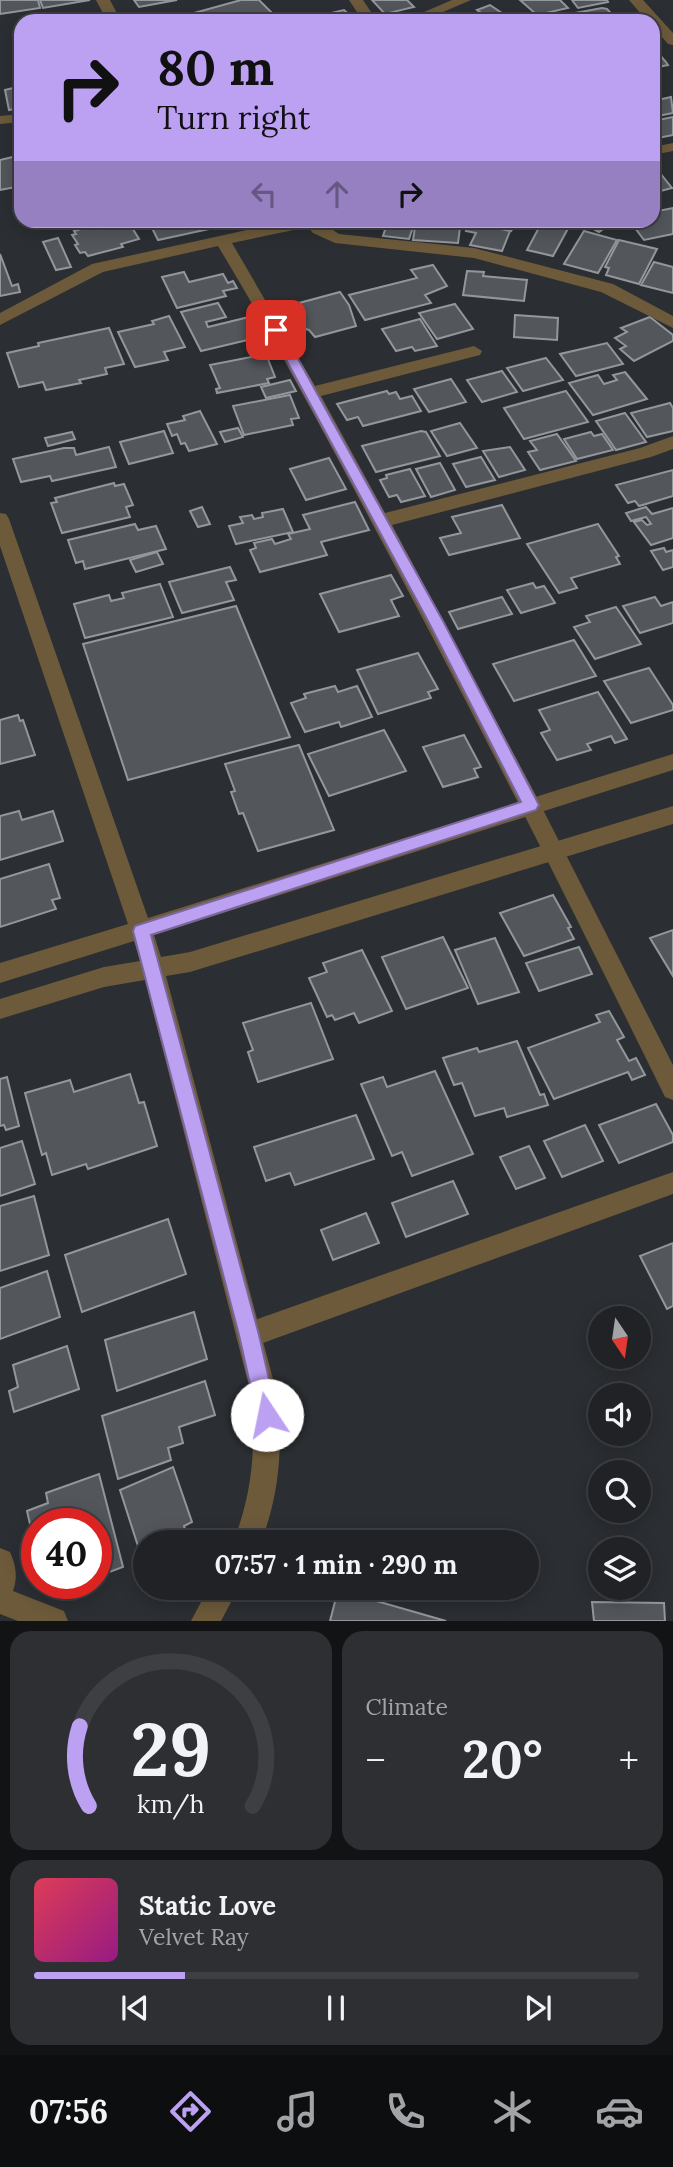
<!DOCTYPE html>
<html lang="en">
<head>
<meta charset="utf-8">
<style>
  body { margin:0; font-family:Lora,serif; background:#2d2f32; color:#f1f3f6; height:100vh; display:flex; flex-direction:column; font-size:26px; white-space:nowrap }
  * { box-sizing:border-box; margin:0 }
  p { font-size:23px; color:#a2a4a7 }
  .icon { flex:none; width:38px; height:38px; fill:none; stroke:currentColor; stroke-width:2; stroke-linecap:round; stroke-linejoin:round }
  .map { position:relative; height:1621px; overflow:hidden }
  .drawer { display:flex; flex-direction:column; gap:10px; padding:10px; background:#121315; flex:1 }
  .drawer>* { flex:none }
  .top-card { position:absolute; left:14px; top:14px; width:646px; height:214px; border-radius:21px; box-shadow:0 4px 18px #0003,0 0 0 2px #3d3f43; background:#bca0f2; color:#111; overflow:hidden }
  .needle { width:46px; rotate:167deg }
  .controls { position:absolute; left:588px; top:1306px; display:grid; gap:14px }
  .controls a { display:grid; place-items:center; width:63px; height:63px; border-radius:50%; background:#202226; box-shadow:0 4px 18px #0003,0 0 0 2px #3d3f43; font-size:35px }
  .speed { position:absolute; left:21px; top:1508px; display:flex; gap:14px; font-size:35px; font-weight:700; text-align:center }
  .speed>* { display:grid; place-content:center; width:91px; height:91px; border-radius:50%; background:#202226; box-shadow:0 4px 18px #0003,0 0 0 2px #3d3f43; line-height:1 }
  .speed .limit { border:10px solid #d22; background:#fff; color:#111 }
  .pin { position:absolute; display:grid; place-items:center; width:60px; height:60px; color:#fff; margin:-30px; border-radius:14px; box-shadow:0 4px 10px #0006 }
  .me { position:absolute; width:77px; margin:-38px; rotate:349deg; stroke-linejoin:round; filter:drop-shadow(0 0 5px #0008) }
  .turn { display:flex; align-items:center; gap:24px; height:147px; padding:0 28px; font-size:32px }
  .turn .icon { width:91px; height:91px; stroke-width:2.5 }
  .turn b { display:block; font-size:49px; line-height:60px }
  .lanes { display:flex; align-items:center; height:66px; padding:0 28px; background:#0003; justify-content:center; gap:35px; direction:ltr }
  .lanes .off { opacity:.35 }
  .big { font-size:52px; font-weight:700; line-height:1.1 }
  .drawer .card { flex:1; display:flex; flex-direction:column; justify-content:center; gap:10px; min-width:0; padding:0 24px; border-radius:21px; background:#2d2f32 }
  .drawer .dial { align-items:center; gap:0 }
  .dial svg { height:182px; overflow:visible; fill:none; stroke:#3d3f43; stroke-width:7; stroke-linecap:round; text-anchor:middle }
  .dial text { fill:#f1f3f6; stroke:none }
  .song { display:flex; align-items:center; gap:21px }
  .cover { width:84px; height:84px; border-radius:10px; background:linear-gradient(135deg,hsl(350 70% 55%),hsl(310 70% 35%)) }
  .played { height:7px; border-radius:4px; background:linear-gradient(90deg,#bca0f2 25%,#3d3f43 25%) }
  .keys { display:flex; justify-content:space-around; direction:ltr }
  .heat { display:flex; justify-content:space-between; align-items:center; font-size:38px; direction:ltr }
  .drawer .tiles { flex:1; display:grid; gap:10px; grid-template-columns:1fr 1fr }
  .card:last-child { grid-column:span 2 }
  .trip { position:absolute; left:133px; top:1530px; width:406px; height:70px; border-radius:35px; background:#202226; box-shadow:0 4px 18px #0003,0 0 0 2px #3d3f43; font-weight:700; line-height:70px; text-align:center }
  .menu { display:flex; height:112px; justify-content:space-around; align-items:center; background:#0d0e0f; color:#a2a4a7 }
  .menu .icon { width:49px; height:49px }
  .menu .selected { color:#bca0f2 }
  .menu b { font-size:32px; color:#f1f3f6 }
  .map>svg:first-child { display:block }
  .building { fill:#53565b; stroke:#93979c; stroke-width:2 }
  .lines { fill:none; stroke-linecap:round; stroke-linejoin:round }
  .minor { fill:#6d5a3b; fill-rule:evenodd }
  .tertiary { fill:#6d5a3b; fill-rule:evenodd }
  .route { fill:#bca0f2; stroke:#7a689d; stroke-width:2 }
</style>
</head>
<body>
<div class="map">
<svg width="673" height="1621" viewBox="0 0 673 1621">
  <rect width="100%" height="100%" fill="#2b2e32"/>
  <g class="building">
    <polygon points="0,0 38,0 40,8 0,14"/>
    <polygon points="40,0 90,0 43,8"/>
    <polygon points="134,0 177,0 139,7"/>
    <polygon points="241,0 259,0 272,13 242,21 202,21 194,13"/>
    <polygon points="372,0 407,0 414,7 385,14"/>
    <polygon points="520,0 560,0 568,8 537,15"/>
    <polygon points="572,0 607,0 608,2 578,8"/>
    <polygon points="490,5 511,19 457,21 480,12 477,10"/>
    <polygon points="602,8 607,9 618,21 550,21 548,18"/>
    <polygon points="344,10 356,21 300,21 297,17 306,15 314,17"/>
    <polygon points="653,47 666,62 668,65 653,68"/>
    <polygon points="21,86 21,108 9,110 5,90"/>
    <polygon points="671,97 673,113 653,117 653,101"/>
    <polygon points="673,117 673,135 653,139 653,121"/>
    <polygon points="21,155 21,186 0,190 0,160"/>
    <polygon points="653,168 656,168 672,188 653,193"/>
    <polygon points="673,208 673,234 644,240 629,220 653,220 653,212"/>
    <polygon points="148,220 205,220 209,229 158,240"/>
    <polygon points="211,220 235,220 237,224 216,229"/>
    <polygon points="461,220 458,243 413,240 416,221"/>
    <polygon points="478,220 519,220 511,231"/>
    <polygon points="543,220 571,223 553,256 527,250"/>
    <polygon points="577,220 615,220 599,232"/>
    <polygon points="128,221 139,239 121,244 123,247 88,256 85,252 80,253 75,245 78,244 72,235 76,234 74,231 95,225 98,229"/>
    <polygon points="388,221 414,224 409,239 383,236"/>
    <polygon points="470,222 510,231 502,251 470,245 476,233 466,231"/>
    <polygon points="584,231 617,240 598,273 564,264"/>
    <polygon points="58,238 71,267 56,270 43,242"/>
    <polygon points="619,240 657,249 639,284 606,275 609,268 605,267"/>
    <polygon points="0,254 12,286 18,284 20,292 0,296"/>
    <polygon points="654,262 673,267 673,293 641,285"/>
    <polygon points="433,265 447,286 425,295 431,303 365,320 349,295 417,278 411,270"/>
    <polygon points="467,271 484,272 483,276 527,280 524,301 463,295"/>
    <polygon points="184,272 189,282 223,274 228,283 233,281 237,288 223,291 226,296 177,308 162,277"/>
    <polygon points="340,292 349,305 356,326 315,337 309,330 292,325 293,316 288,306"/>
    <polygon points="218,303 226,317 206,322 208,327 253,316 264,336 201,351 181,312"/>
    <polygon points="455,304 473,329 437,339 419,313"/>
    <polygon points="515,315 558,318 557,340 514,337"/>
    <polygon points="169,316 185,347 164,352 168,360 135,367 118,332 154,324 152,321"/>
    <polygon points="650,317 673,335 673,341 634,361 620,349 626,346 615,338 627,332 621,328"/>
    <polygon points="420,319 437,346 415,351 412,347 396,351 382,329"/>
    <polygon points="109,328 124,364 105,368 107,374 79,380 81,383 46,390 43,382 19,387 7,353 39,346 38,343"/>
    <polygon points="607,343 623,364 576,376 560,354"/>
    <polygon points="266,354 275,377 267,379 269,383 217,393 216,389 220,388 210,365"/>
    <polygon points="546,358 563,380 523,391 507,368"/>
    <polygon points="502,371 517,392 482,402 467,380"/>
    <polygon points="625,372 647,399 593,415 569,383 598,375 604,384 617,380 613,375"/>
    <polygon points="451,379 466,402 429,412 414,389"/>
    <polygon points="290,380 296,391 266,398 261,387"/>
    <polygon points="387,391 389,394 396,392 400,399 412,396 421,411 363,426 358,417 347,420 337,404"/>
    <polygon points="566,391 588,422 524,439 504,408"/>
    <polygon points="290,395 299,418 291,419 293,425 244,435 233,406"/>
    <polygon points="670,403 673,408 673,431 647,437 631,413"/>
    <polygon points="200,411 217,444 189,451 185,443 181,444 177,434 172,436 167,424 185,420 183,416"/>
    <polygon points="625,413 646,442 616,450 596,421"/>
    <polygon points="460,423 477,448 447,456 431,431"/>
    <polygon points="238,428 243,437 225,442 220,432"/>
    <polygon points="164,431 173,453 129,464 120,442"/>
    <polygon points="421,431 426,432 440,456 376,472 362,446"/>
    <polygon points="72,432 75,439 48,446 45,438"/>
    <polygon points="591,432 594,436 602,434 613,450 577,459 564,439"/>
    <polygon points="557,434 576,461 540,470 528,452 537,450 530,441"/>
    <polygon points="109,447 116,467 52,481 50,476 21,482 13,459 64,448 74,448 76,455"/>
    <polygon points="510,447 525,470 499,477 483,451"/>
    <polygon points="481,457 495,480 466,487 453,464"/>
    <polygon points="329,458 346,489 306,500 290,469"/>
    <polygon points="440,463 455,490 431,497 416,469"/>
    <polygon points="410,469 425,496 401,502 397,495 389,497 380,480 387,478 386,475"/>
    <polygon points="673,470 673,496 639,506 635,501 628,503 616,485"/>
    <polygon points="114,483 115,486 124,484 133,505 126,507 130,517 62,533 51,503 57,502 55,498"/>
    <polygon points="355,502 369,530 321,542 327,555 260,572 250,550 256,548 254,543 272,539 275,544 291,539 288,534 310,529 303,515"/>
    <polygon points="502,505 520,538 449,555 440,538 461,533 452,517"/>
    <polygon points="202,507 210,524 198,527 190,511"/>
    <polygon points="646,507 652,514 673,508 673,538 651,545 634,522 642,520 647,525 651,524 646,517 631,521 626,513"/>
    <polygon points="283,509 293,532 236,544 229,526 243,523 240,517 252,515 254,519 263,517 262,513"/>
    <polygon points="135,524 138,530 156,526 166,549 85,569 83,561 76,563 68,540"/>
    <polygon points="598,524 619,556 616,557 620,564 571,578 577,588 559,593 527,544"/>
    <polygon points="664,548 666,552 673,550 673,567 663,570 651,551"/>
    <polygon points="157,552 163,564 136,572 130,560"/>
    <polygon points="230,567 236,580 226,582 234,600 182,613 169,582"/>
    <polygon points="391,575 403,596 391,600 399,616 339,632 320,594"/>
    <polygon points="533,583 536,588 544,586 555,603 521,613 507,590"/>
    <polygon points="160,584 173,617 85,638 74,604 109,595 111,601 124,598 122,593"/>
    <polygon points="502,597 512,614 458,629 449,612"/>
    <polygon points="655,597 661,606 673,602 673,623 640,633 623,606"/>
    <polygon points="236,606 290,737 128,780 83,644"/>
    <polygon points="616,607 641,644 595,659 574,627 590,622 586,616"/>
    <polygon points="574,640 596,676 514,701 493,664"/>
    <polygon points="418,653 438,689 428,692 431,698 378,714 357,670"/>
    <polygon points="649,668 673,705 673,710 631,723 604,681"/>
    <polygon points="335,686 338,692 357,686 372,717 341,727 339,722 305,732 291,703 306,698 304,694"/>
    <polygon points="598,692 627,739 615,743 611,736 587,744 591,750 557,760 541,733 550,730 539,710"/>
    <polygon points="18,715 20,721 23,720 35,755 0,764 0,720"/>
    <polygon points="384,730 406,771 329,796 308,754"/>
    <polygon points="464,735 481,767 474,769 478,777 443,787 423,747"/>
    <polygon points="299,745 334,830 258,851 243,813 239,814 231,792 235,791 225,764"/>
    <polygon points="19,811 22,820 53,811 63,841 0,860 0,816"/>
    <polygon points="49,864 60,898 52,900 56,909 0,927 0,879"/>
    <polygon points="553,895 571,927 568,928 574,939 524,956 500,913"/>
    <polygon points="673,930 673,976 650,938"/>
    <polygon points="443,937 468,988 406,1009 382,957"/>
    <polygon points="495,938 519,992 478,1004 455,950"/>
    <polygon points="579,947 592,974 539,991 526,963"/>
    <polygon points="362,950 392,1011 359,1023 354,1013 335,1020 332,1015 327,1017 309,978 327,972 323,963"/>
    <polygon points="311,1003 333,1059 258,1082 248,1052 253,1050 243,1023"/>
    <polygon points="609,1011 624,1037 617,1040 629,1061 636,1058 645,1075 632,1080 628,1072 554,1099 528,1048 600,1022 596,1015"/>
    <polygon points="517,1041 540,1095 544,1094 548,1105 507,1117 504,1108 475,1116 462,1083 454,1085 443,1058 477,1048 479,1052"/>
    <polygon points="435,1071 473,1154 412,1176 402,1152 392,1156 361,1084 383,1077 387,1087"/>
    <polygon points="130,1074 139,1103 144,1102 157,1146 88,1169 86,1164 52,1175 46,1153 42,1155 25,1093 70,1080 74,1092"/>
    <polygon points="7,1077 19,1126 6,1130 4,1125 0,1126 0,1079"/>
    <polygon points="656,1104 673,1135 673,1142 619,1163 599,1125"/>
    <polygon points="356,1115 374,1159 295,1185 290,1173 266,1181 254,1147"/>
    <polygon points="585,1125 603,1161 562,1177 544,1141"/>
    <polygon points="22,1141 35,1184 0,1196 0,1148"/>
    <polygon points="529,1146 545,1178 516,1189 500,1157"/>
    <polygon points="453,1181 468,1214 406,1237 392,1203"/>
    <polygon points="34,1196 49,1255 0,1271 0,1206"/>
    <polygon points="366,1213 379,1243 333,1260 321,1230"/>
    <polygon points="168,1219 186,1274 82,1312 65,1255"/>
    <polygon points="673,1243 673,1306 667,1309 640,1256"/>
    <polygon points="47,1271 60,1317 0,1339 0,1288"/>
    <polygon points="194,1312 207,1359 117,1391 105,1340"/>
    <polygon points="67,1346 79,1389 14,1412 9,1391 18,1387 13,1365"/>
    <polygon points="205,1381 215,1415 179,1427 183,1443 168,1448 171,1460 118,1479 102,1416"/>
    <polygon points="173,1467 192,1522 184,1526 189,1542 145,1542 145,1568 120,1490"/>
    <polygon points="99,1474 123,1567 96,1577 96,1524 37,1524 37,1555 27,1511 48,1503 46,1493"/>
    <polygon points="338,1590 446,1621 330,1621"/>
    <polygon points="592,1602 664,1603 665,1621 594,1621"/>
  </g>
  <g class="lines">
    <g class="minor">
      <polygon points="96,0 110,0 121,21 107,21"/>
      <polygon points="349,0 363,0 377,21 363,21"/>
      <polygon points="452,0 471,0 422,21 403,21"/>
      <polygon points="21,114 21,122 0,124 0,116"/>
      <polygon points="673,143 673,151 653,155 653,147"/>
      <path d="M292 220H323L322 223 339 234 474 248 613 284 673 316V328L601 292 474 258 335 243 313 233 308 227 232 243 315 386 474 346 482 351 480 355 321 396 385 513 640 448 673 436V449L651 457 392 525 532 788 673 1065V1100L665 1097C570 904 474 713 373 525 323 431 273 337 218 246L103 272 0 325V313L92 264Z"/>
      <polygon points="673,1172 673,1194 249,1348 240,1344 236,1335 240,1326 249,1322"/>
      <path d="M0 1548 10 1552C16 1566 18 1577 13 1591L64 1611 68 1621H18L0 1614Z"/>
    </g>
    <g class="tertiary">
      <polygon points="629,0 643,0 673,33 673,45 668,44 653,27 653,21 647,21"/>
      <path d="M0 513 6 514 9 519 148 918 673 754V770L154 935 161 957 190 952 673 806V824L190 972 166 976 277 1394C283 1445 280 1493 261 1542H233C253 1493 256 1446 251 1394L145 980 104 987 0 1019V999L104 967 140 961 134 941 0 983V963L128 924 0 546Z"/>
      <polygon points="209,1587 239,1587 221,1621 191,1621"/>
    </g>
  </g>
  <polygon class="route" points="276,326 282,330 443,621 539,805 536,810 151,935 259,1335 277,1415 274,1422 267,1425 260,1422 257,1415 239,1335 133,931 135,926 141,924 521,802 428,621 270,330"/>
</svg>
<div class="controls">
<a><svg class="needle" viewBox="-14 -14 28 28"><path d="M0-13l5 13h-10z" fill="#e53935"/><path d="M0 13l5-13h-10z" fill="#a2a4a7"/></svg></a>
<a><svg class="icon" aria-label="sound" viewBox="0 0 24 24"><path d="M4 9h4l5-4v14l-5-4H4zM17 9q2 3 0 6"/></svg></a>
<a><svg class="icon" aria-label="search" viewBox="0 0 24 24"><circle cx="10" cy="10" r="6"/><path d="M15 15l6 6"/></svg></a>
<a><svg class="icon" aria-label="layers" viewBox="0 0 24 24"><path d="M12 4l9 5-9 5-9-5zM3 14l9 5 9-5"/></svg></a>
</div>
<div class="speed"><div class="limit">40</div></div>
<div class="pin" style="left:276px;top:330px;background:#d93025"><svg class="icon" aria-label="arrive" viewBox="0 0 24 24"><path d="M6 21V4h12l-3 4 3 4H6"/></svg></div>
<svg class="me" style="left:267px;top:1415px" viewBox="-20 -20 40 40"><circle r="19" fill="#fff"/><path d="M0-13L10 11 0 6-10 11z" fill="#bca0f2"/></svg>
<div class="trip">07:57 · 1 min · 290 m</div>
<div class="top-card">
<div class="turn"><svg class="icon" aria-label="right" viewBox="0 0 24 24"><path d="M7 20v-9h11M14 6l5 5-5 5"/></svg><div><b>80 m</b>Turn right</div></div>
<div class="lanes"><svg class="icon off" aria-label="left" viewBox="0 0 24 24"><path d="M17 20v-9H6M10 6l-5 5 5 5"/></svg><svg class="icon off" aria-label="ahead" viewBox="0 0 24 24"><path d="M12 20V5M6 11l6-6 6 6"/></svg><svg class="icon" aria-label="right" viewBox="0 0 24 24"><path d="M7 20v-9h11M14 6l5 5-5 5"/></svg></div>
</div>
</div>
<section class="drawer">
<div class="tiles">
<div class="card dial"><svg viewBox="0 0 100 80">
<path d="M14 69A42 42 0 1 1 86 69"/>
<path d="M14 69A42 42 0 0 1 10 34" stroke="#bca0f2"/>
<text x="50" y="56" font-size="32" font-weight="700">29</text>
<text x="50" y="72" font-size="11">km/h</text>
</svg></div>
<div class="card"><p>Climate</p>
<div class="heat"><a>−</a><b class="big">20°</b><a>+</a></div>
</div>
<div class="card">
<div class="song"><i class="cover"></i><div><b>Static Love</b><p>Velvet Ray</p></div></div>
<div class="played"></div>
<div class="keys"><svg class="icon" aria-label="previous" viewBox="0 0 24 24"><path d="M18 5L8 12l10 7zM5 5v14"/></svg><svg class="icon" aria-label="pause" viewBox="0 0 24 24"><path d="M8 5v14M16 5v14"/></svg><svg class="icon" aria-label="next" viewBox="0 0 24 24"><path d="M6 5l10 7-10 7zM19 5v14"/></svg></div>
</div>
</div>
</section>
<nav class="menu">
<b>07:56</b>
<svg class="icon selected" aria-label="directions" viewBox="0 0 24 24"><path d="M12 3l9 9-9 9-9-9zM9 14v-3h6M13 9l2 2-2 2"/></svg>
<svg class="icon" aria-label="music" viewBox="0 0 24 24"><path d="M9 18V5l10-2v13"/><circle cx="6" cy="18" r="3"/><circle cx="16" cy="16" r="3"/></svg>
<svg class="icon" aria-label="phone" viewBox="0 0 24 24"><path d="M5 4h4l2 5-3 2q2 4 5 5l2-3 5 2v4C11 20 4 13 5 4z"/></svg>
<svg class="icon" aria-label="climate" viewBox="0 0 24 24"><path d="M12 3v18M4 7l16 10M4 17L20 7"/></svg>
<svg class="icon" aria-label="car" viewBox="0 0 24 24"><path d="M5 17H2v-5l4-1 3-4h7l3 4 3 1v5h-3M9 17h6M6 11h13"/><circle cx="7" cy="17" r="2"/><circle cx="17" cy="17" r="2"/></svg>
</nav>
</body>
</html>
